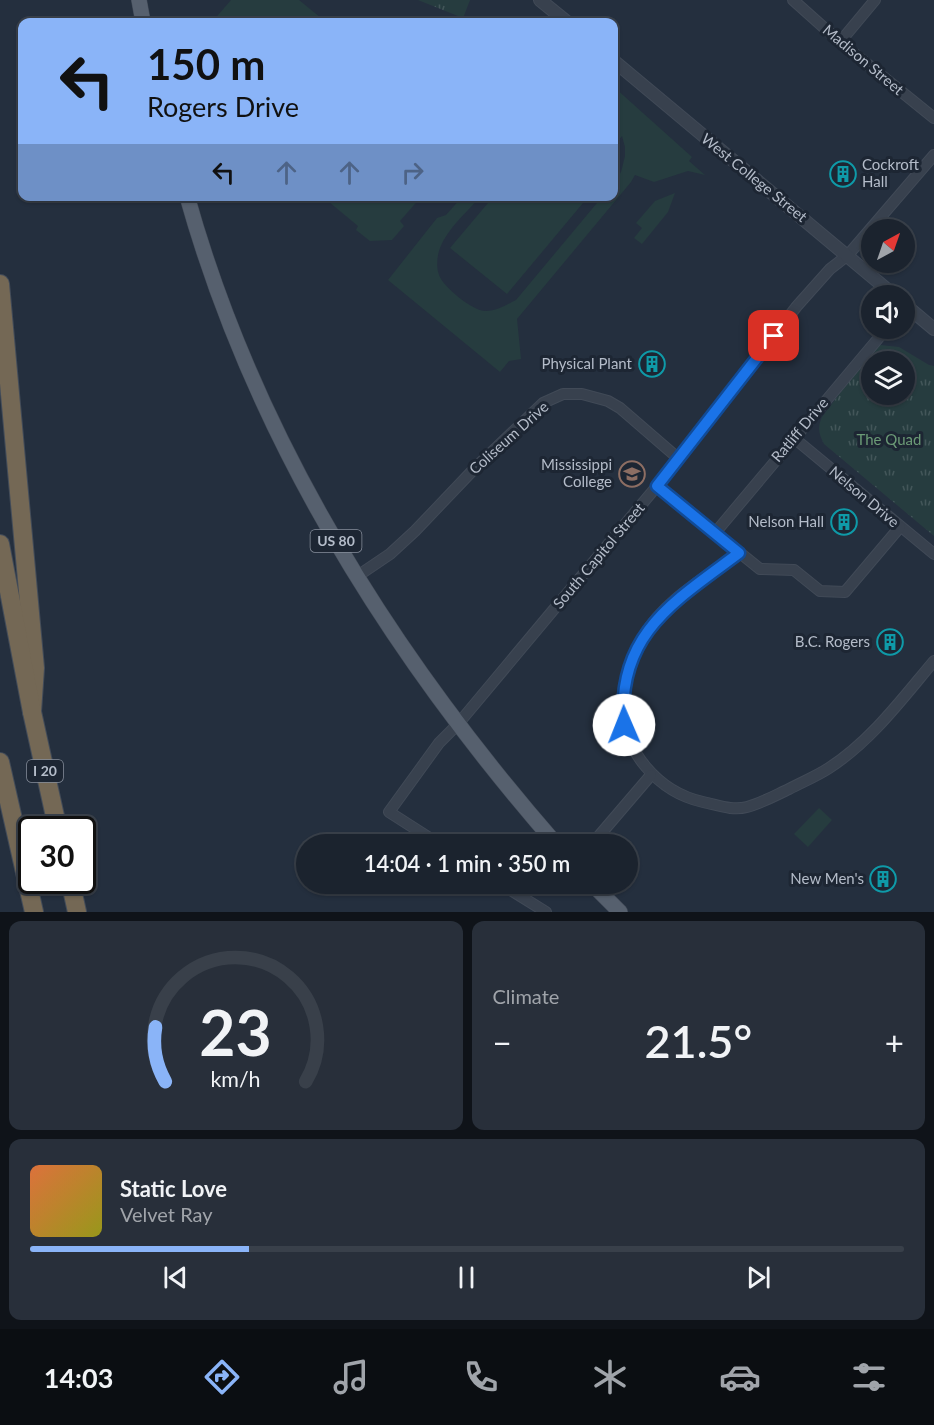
<!DOCTYPE html>
<html lang="en">
<head>
<meta charset="utf-8">
<style>
  body { margin:0; font-family:Lato,sans-serif; background:#282f3a; color:#f1f3f6; height:100vh; display:flex; flex-direction:column; font-size:22px; white-space:nowrap }
  * { box-sizing:border-box; margin:0 }
  p { font-size:20px; color:#a0a4aa }
  .icon { flex:none; width:33px; height:33px; fill:none; stroke:currentColor; stroke-width:2; stroke-linecap:round; stroke-linejoin:round }
  .map { position:relative; height:912px; overflow:hidden }
  .sheet { display:flex; flex-direction:column; gap:9px; padding:9px; background:#0f1319; flex:1 }
  .sheet>* { flex:none }
  .guide { position:absolute; left:18px; top:18px; width:600px; height:183px; border-radius:12px; box-shadow:0 2px 4px #0004,0 0 0 2px #39404a; background:#8ab4f8; color:#111; overflow:hidden }
  .needle { width:39px; rotate:40deg }
  .fabs { position:absolute; left:861px; top:219px; display:grid; gap:12px }
  .fabs a { display:grid; place-items:center; width:54px; height:54px; border-radius:50%; background:#1b232e; box-shadow:0 2px 4px #0004,0 0 0 2px #39404a; font-size:30px }
  .speed { position:absolute; left:18px; top:816px; display:flex; gap:12px; font-size:30px; font-weight:700; text-align:center }
  .speed>* { display:grid; place-content:center; width:78px; height:78px; border-radius:50%; background:#1b232e; box-shadow:0 2px 4px #0004,0 0 0 2px #39404a; line-height:1 }
  .speed .limit { border:3px solid #111; border-radius:9px; background:#fff; color:#111 }
  .pin { position:absolute; display:grid; place-items:center; width:51px; height:51px; color:#fff; margin:-26px; border-radius:12px; box-shadow:0 3px 9px #0006 }
  .me { position:absolute; width:66px; margin:-33px; rotate:359deg; stroke-linejoin:round; filter:drop-shadow(0 0 4px #0008) }
  .turn { display:flex; align-items:center; gap:21px; height:126px; padding:0 30px; font-size:27px }
  .turn .icon { width:78px; height:78px; stroke-width:2.5 }
  .turn b { display:block; font-size:42px; line-height:51px }
  .lanes { display:flex; align-items:center; height:57px; padding:0 30px; background:#0003; justify-content:center; gap:30px; direction:ltr }
  .lanes .off { opacity:.35 }
  .big { font-size:45px; font-weight:600; line-height:1.1 }
  .sheet .widget { flex:1; display:flex; flex-direction:column; justify-content:center; gap:9px; min-width:0; padding:0 21px; border-radius:12px; background:#282f3a }
  .sheet .dial { align-items:center; gap:0 }
  .dial svg { height:156px; overflow:visible; fill:none; stroke:#39404a; stroke-width:7; stroke-linecap:round; text-anchor:middle }
  .dial text { fill:#f1f3f6; stroke:none }
  .song { display:flex; align-items:center; gap:18px }
  .cover { width:72px; height:72px; border-radius:9px; background:linear-gradient(135deg,hsl(20 70% 55%),hsl(60 70% 35%)) }
  .played { height:6px; border-radius:3px; background:linear-gradient(90deg,#8ab4f8 25%,#39404a 25%) }
  .keys { display:flex; justify-content:space-around; direction:ltr }
  .heat { display:flex; justify-content:space-between; align-items:center; font-size:33px; direction:ltr }
  .sheet .tiles { flex:1; display:grid; gap:9px; grid-template-columns:1fr 1fr }
  .widget:last-child { grid-column:span 2 }
  .trip { position:absolute; left:296px; top:834px; width:342px; height:60px; border-radius:30px; background:#1b232e; box-shadow:0 2px 4px #0004,0 0 0 2px #39404a; font-weight:600; line-height:60px; text-align:center }
  .dock { display:flex; height:96px; justify-content:space-around; align-items:center; background:#0b0e12; color:#a0a4aa }
  .dock .icon { width:42px; height:42px }
  .dock .on { color:#8ab4f8 }
  .dock b { font-size:27px; color:#f1f3f6 }
  .map>svg:first-child { display:block }
  .grass { fill:#263c3f }
  .park { fill:url(#park-tufts); fill-rule:evenodd }
  .lines { fill:none; stroke-linecap:round; stroke-linejoin:round }
  .minor-casing { stroke:#414a57; stroke-width:12 }
  .tertiary-casing { stroke:#414a57; stroke-width:14 }
  .primary-casing { stroke:#414a57; stroke-width:16 }
  .motorway-casing { stroke:#434c59; stroke-width:20 }
  .minor { stroke:#38414e; stroke-width:10 }
  .tertiary { stroke:#38414e; stroke-width:12 }
  .primary { stroke:#56606e; stroke-width:15 }
  .motorway { stroke:#746855; stroke-width:18 }
  .route-casing { stroke:#114b97; stroke-width:15 }
  .route { stroke:#1a73e8; stroke-width:10 }
  .labels { text-anchor:middle; stroke-width:6; stroke-linejoin:round; paint-order:stroke }
  .shield { fill:#1d2633; stroke:#878f9c; stroke-width:1.5 }
  .shield-label { font-size:14px; font-weight:bold; fill:#b4bcc9 }
  .street-label { font-size:15px; fill:#b4bcc9; stroke:#1d2633 }
  .poi-label { font-size:15px; fill:#b4bcc9; stroke:#1d2633; text-anchor:end }
  .park-label { font-size:15px; fill:#6b9a76; stroke:#1d2633 }
</style>
</head>
<body>
<div class="map">
<svg width="934" height="912" viewBox="0 0 934 912">
  <defs>
    <pattern id="park-tufts" width="24" height="20" patternUnits="userSpaceOnUse" patternTransform="scale(1.5)"><rect width="24" height="20" fill="#263c3f"/><path d="M3 7l-1-3M5 7V3M7 7l1-3M15 17l-1-3M17 17v-4M19 17l1-3" fill="none" stroke="#435659"/></pattern>
  </defs>
  <rect width="100%" height="100%" fill="#242f3e"/>
  <g class="grass">
    <polygon points="231,0 299,0 326,22 212,22"/>
    <path d="M614 87 692 157 689 161 705 175 688 171 654 182 635 175 631 182 517 319 521 359 509 361 500 372 388 280 437 218 446 215 462 197H480C467 212 447 229 440 248 437 256 436 267 439 275 443 287 474 312 486 311 497 311 506 305 516 300L602 197 614 196V183L621 172 625 156V147L622 136 614 146Z"/>
    <polygon points="675,193 668,212 642,244 634,238 642,228 636,223 655,201"/>
    <polygon points="323,197 421,197 400,221 404,226 392,240 370,241 356,230 358,226"/>
    <polygon points="493,197 588,197 507,294 450,248"/>
    <polygon points="819,808 832,820 808,847 794,834"/>
  </g>
  <g class="park">
    <polygon points="418,0 470,0 463,18"/>
    <path d="M880 345 899 347 929 365 934 366V536L824 444C819 434 817 428 822 417L865 360ZM872 362H904V394H872Z"/>
  </g>
  <g class="lines">
    <g class="minor-casing">
      <g id="minor">
        <polyline points="793,0 840,42 934,118"/>
        <polyline points="840,42 875,0"/>
        <polyline points="794,438 934,554"/>
        <polyline points="657,486 760,569 794,570 820,591 845,592 900,527"/>
        <polyline points="715,533 887,328"/>
        <path d="M739 553C707 577 664 600 644 636 633 656 622 682 622 705 623 751 658 792 703 802 718 805 732 811 747 807 762 803 776 795 789 789 802 782 817 776 829 768 871 741 902 699 934 661"/>
        <polyline points="356,577 390,554 415,531 476,467 543,403 563,394 582,394 608,401 620,408 679,459"/>
        <polyline points="439,844 389,812 439,743 458,724 657,486 797,306 830,269 848,255 934,155"/>
        <polyline points="592,844 651,775"/>
        <polyline points="501,884 546,912"/>
      </g>
    </g>
    <g class="tertiary-casing">
      <g id="tertiary">
        <polyline points="540,0 567,22"/>
        <polyline points="614,61 895,296"/>
        <polyline points="904,304 934,329"/>
      </g>
    </g>
    <g class="primary-casing">
      <g id="primary">
        <polyline points="139,0 143,22"/>
        <path d="M187 196C255 439 392 656 556 844"/>
        <polyline points="592,884 620,912"/>
      </g>
    </g>
    <g class="motorway-casing">
      <g id="motorway">
        <polyline points="0,284 35,668 32,712"/>
        <polyline points="0,544 32,712 58,830"/>
        <polyline points="0,762 34,912"/>
        <polyline points="70,880 77,912"/>
      </g>
    </g>
    <use href="#minor" class="minor"/>
    <use href="#tertiary" class="tertiary"/>
    <use href="#primary" class="primary"/>
    <use href="#motorway" class="motorway"/>
  </g>
  <g class="lines">
    <g class="route-casing">
      <path id="route" d="M624 725C616 634 675 601 739 553L657 486 774 336"/>
    </g>
    <use href="#route" class="route"/>
  </g>
  <defs>
    <g id="building-ring" transform="scale(1.35)"><circle r="9.5" fill="#1d2633" stroke="#0f9aa8" stroke-width="1.5"/><path d="M-4-6H4V6H1V3H-1V6H-4ZM-2.5-4.3h1.7v1.8h-1.7ZM.8-4.3h1.7v1.8H.8ZM-2.5-1h1.7V.8h-1.7ZM.8-1h1.7V.8H.8Z" fill="#0f9aa8"/></g>
    <g id="university-ring" transform="scale(1.35)"><circle r="9.5" fill="#1d2633" stroke="#8d6e63" stroke-width="1.5"/><path d="M0-5L7-2L0 1L-7-2ZM-4 1L0 2.5L4 1V4Q0 6-4 4Z" fill="#8d6e63"/></g>
  </defs>
  <g fill-rule="evenodd">
    <use href="#building-ring" x="843" y="174"/>
    <use href="#building-ring" x="652" y="364"/>
    <use href="#university-ring" x="632" y="474"/>
    <use href="#building-ring" x="844" y="522"/>
    <use href="#building-ring" x="890" y="642"/>
    <use href="#building-ring" x="883" y="879"/>
  </g>
  <g class="labels">
    <g class="shield">
      <rect x="310.5" y="530" width="51" height="22" rx="4.5"/>
      <rect x="27" y="760" width="36" height="22" rx="4.5"/>
    </g>
    <g class="shield-label">
      <text x="336" y="546">US 80</text>
      <text x="45" y="776">I 20</text>
    </g>
    <g class="street-label">
      <text transform="translate(863 60) rotate(40)" y="5">Madison Street</text>
      <text transform="translate(754 178) rotate(39)" y="5">West College Street</text>
      <text transform="translate(800 430) rotate(-50)" y="5">Ratliff Drive</text>
      <text transform="translate(509 438) rotate(-42)" y="5">Coliseum Drive</text>
      <text transform="translate(864 497) rotate(40)" y="5">Nelson Drive</text>
      <text transform="translate(599 556) rotate(-50)" y="5">South Capitol Street</text>
    </g>
    <g class="poi-label">
      <text x="862" y="170" text-anchor="start">Cockroft<tspan x="862" dy="17">Hall</tspan></text>
      <text x="632" y="369">Physical Plant</text>
      <text x="612" y="470">Mississippi<tspan x="612" dy="17">College</tspan></text>
      <text x="824" y="527">Nelson Hall</text>
      <text x="870" y="647">B.C. Rogers</text>
      <text x="864" y="884">New Men's</text>
    </g>
    <g class="park-label">
      <text x="889" y="445">The Quad</text>
    </g>
  </g>
</svg>
<div class="fabs">
<a><svg class="needle" viewBox="-14 -14 28 28"><path d="M0-13l5 13h-10z" fill="#e53935"/><path d="M0 13l5-13h-10z" fill="#a0a4aa"/></svg></a>
<a><svg class="icon" aria-label="sound" viewBox="0 0 24 24"><path d="M4 9h4l5-4v14l-5-4H4zM17 9q2 3 0 6"/></svg></a>
<a><svg class="icon" aria-label="layers" viewBox="0 0 24 24"><path d="M12 4l9 5-9 5-9-5zM3 14l9 5 9-5"/></svg></a>
</div>
<div class="speed"><div class="limit">30</div></div>
<div class="pin" style="left:774px;top:336px;background:#d93025"><svg class="icon" aria-label="arrive" viewBox="0 0 24 24"><path d="M6 21V4h12l-3 4 3 4H6"/></svg></div>
<svg class="me" style="left:624px;top:725px" viewBox="-20 -20 40 40"><circle r="19" fill="#fff"/><path d="M0-13L10 11 0 6-10 11z" fill="#1a73e8"/></svg>
<div class="trip">14:04 · 1 min · 350 m</div>
<div class="guide">
<div class="turn"><svg class="icon" aria-label="left" viewBox="0 0 24 24"><path d="M17 20v-9H6M10 6l-5 5 5 5"/></svg><div><b>150 m</b>Rogers Drive</div></div>
<div class="lanes"><svg class="icon" aria-label="left" viewBox="0 0 24 24"><path d="M17 20v-9H6M10 6l-5 5 5 5"/></svg><svg class="icon off" aria-label="ahead" viewBox="0 0 24 24"><path d="M12 20V5M6 11l6-6 6 6"/></svg><svg class="icon off" aria-label="ahead" viewBox="0 0 24 24"><path d="M12 20V5M6 11l6-6 6 6"/></svg><svg class="icon off" aria-label="right" viewBox="0 0 24 24"><path d="M7 20v-9h11M14 6l5 5-5 5"/></svg></div>
</div>
</div>
<section class="sheet">
<div class="tiles">
<div class="widget dial"><svg viewBox="0 0 100 80">
<path d="M14 69A42 42 0 1 1 86 69"/>
<path d="M14 69A42 42 0 0 1 9 41" stroke="#8ab4f8"/>
<text x="50" y="56" font-size="32" font-weight="700">23</text>
<text x="50" y="72" font-size="11">km/h</text>
</svg></div>
<div class="widget"><p>Climate</p>
<div class="heat"><a>−</a><b class="big">21.5°</b><a>+</a></div>
</div>
<div class="widget">
<div class="song"><i class="cover"></i><div><b>Static Love</b><p>Velvet Ray</p></div></div>
<div class="played"></div>
<div class="keys"><svg class="icon" aria-label="previous" viewBox="0 0 24 24"><path d="M18 5L8 12l10 7zM5 5v14"/></svg><svg class="icon" aria-label="pause" viewBox="0 0 24 24"><path d="M8 5v14M16 5v14"/></svg><svg class="icon" aria-label="next" viewBox="0 0 24 24"><path d="M6 5l10 7-10 7zM19 5v14"/></svg></div>
</div>
</div>
</section>
<nav class="dock">
<b>14:03</b>
<svg class="icon on" aria-label="directions" viewBox="0 0 24 24"><path d="M12 3l9 9-9 9-9-9zM9 14v-3h6M13 9l2 2-2 2"/></svg>
<svg class="icon" aria-label="music" viewBox="0 0 24 24"><path d="M9 18V5l10-2v13"/><circle cx="6" cy="18" r="3"/><circle cx="16" cy="16" r="3"/></svg>
<svg class="icon" aria-label="phone" viewBox="0 0 24 24"><path d="M5 4h4l2 5-3 2q2 4 5 5l2-3 5 2v4C11 20 4 13 5 4z"/></svg>
<svg class="icon" aria-label="climate" viewBox="0 0 24 24"><path d="M12 3v18M4 7l16 10M4 17L20 7"/></svg>
<svg class="icon" aria-label="car" viewBox="0 0 24 24"><path d="M5 17H2v-5l4-1 3-4h7l3 4 3 1v5h-3M9 17h6M6 11h13"/><circle cx="7" cy="17" r="2"/><circle cx="17" cy="17" r="2"/></svg>
<svg class="icon" aria-label="filters" viewBox="0 0 24 24"><path d="M4 7h16M4 17h16"/><circle cx="9" cy="7" r="2"/><circle cx="15" cy="17" r="2"/></svg>
</nav>
</body>
</html>
